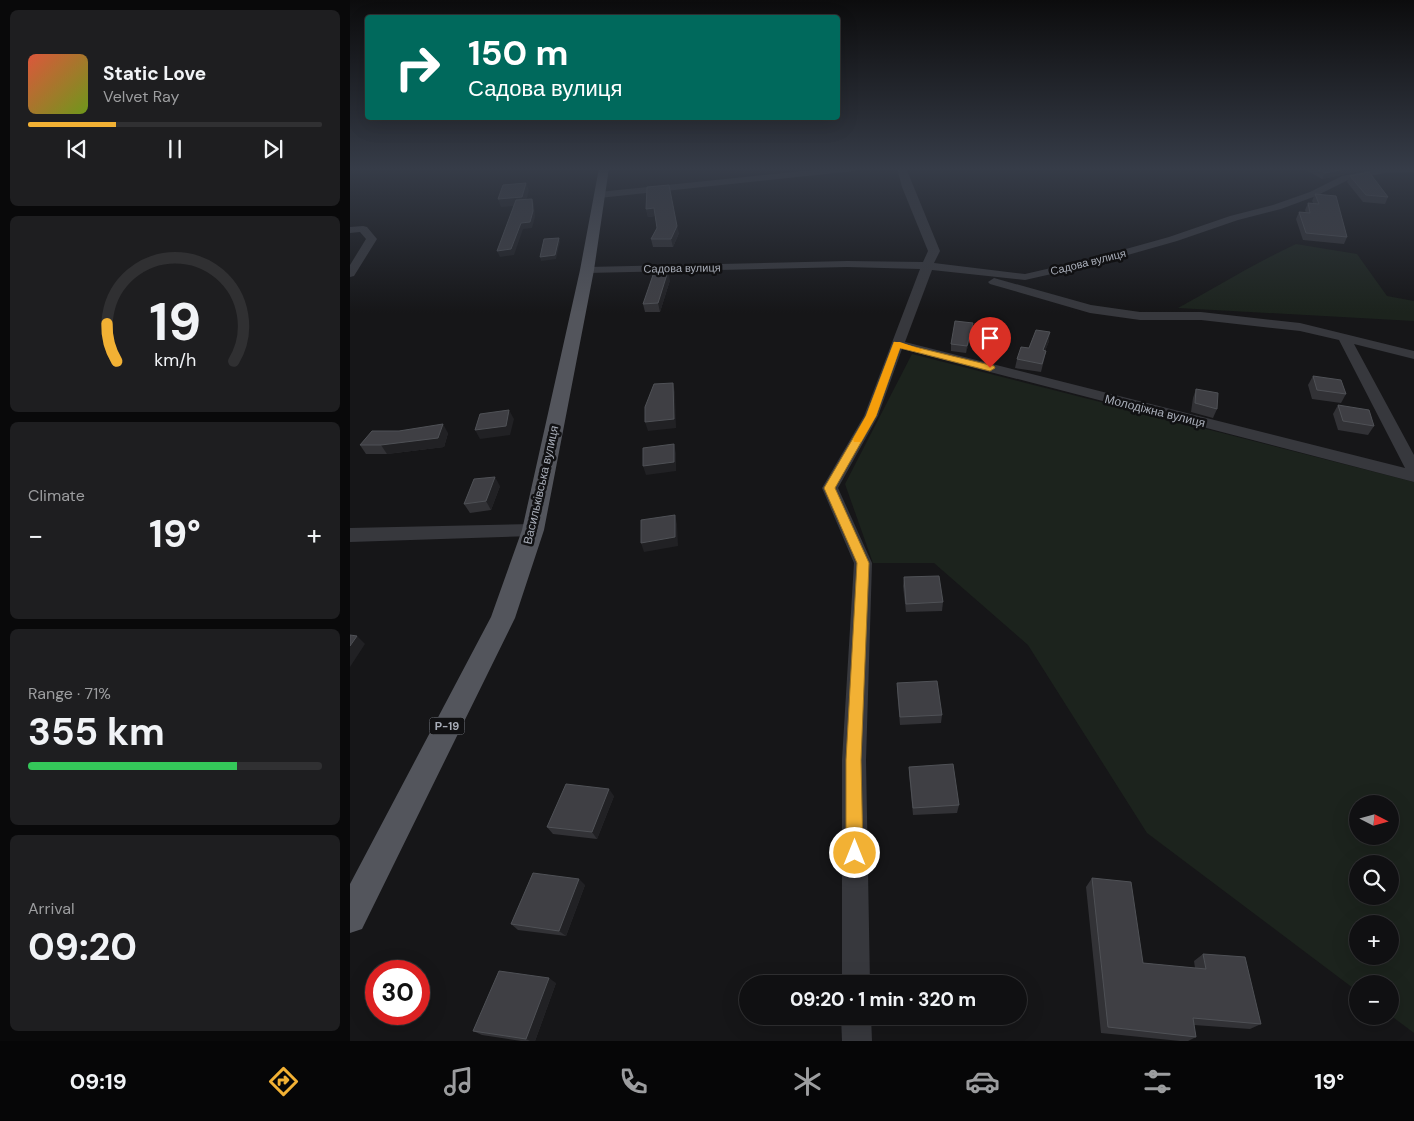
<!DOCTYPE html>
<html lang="en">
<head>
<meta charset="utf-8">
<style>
  body { margin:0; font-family:"DM Sans",sans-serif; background:#1e1e20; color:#f1f3f6; height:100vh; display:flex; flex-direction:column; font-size:19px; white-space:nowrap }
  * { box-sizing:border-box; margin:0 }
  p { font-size:16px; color:#9c9d9f }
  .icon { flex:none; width:28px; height:28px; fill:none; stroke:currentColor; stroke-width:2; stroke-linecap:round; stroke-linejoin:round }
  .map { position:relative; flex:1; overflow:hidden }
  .details { display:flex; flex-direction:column; gap:10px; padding:10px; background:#09090a; width:350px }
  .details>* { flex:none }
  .top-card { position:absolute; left:15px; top:15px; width:475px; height:105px; border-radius:5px; box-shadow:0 5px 20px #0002,0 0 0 1px #303032; background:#00695c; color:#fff; overflow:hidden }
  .needle { width:32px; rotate:96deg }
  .fabs { position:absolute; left:999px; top:795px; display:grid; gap:10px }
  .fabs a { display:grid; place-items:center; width:50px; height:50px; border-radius:50%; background:#101012; box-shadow:0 5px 20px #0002,0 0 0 1px #303032; font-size:25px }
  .speed { position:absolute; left:15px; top:960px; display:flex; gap:10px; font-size:25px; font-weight:700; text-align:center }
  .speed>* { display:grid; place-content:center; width:65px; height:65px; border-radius:50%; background:#101012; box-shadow:0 5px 20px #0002,0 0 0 1px #303032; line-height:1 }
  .speed .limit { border:8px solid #d22; background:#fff; color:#111 }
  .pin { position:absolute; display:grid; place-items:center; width:42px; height:42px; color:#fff; margin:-51px -21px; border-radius:50% 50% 50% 0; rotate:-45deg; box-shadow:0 0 5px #0007 }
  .pin .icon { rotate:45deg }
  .me { position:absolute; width:55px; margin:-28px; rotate:0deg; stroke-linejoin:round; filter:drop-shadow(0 0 4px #0008) }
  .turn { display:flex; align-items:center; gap:18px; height:105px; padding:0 20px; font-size:22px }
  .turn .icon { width:65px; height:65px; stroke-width:2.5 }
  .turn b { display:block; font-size:35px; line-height:42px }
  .big { font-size:38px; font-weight:700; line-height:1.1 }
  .details .tile { flex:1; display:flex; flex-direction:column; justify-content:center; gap:8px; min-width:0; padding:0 18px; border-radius:8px; background:#1e1e20 }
  .details .dial { align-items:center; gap:0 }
  .dial svg { height:130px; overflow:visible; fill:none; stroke:#303032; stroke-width:7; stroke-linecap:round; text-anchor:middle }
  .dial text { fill:#f1f3f6; stroke:none }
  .song { display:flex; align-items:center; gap:15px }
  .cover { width:60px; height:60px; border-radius:8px; background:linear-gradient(135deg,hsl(10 70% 55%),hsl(80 70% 35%)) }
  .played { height:5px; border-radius:2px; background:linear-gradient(90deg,#f2b134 30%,#303032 30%) }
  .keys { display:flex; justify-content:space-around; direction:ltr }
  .heat { display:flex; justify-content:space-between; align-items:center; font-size:28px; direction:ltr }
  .charge { height:8px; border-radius:4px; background:linear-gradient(90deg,#34c759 71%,#303032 0) }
  .trip { position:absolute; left:389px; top:975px; width:288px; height:50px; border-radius:25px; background:#101012; box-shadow:0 5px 20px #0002,0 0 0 1px #303032; font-weight:700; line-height:50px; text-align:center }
  .dock { display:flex; height:80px; justify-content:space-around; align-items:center; background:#060607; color:#9c9d9f }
  .dock .icon { width:35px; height:35px }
  .dock .selected { color:#f2b134 }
  .dock b { font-size:22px; color:#f1f3f6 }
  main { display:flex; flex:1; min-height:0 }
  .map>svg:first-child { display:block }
  .green { fill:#1c231d; fill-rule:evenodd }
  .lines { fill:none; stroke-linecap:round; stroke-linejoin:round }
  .minor { fill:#37383d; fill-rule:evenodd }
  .major { fill:#53555c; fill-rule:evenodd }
  .wall { fill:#323236 }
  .shaded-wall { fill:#212124 }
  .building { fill:#3f3f44; stroke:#4f5156 }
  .route { fill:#f2b134; stroke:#9d7322 }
  .slow { fill:#f59e0b }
  .labels { text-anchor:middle; stroke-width:5; stroke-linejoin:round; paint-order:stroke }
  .far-street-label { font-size:11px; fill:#a8adb8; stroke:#111113 }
  .shield { fill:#111113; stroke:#7b7e86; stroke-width:1 }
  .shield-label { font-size:11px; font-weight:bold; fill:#a8adb8 }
  .street-label { font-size:12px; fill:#a8adb8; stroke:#111113 }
</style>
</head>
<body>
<main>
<section class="details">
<div class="tile">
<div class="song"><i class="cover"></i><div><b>Static Love</b><p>Velvet Ray</p></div></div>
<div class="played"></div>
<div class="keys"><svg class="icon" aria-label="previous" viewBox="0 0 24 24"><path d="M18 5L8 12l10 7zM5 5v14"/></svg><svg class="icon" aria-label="pause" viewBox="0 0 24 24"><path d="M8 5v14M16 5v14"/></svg><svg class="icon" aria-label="next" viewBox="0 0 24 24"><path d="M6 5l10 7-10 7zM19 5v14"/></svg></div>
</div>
<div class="tile dial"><svg viewBox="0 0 100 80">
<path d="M14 69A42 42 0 1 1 86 69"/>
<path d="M14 69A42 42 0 0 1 8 46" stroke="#f2b134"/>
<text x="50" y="56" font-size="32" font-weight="700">19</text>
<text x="50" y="72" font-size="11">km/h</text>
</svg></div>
<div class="tile"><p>Climate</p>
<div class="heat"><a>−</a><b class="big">19°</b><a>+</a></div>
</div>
<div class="tile"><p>Range · 71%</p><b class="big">355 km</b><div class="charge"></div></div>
<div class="tile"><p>Arrival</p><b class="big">09:20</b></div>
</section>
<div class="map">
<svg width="1064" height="1041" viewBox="0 0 1064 1041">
  <rect width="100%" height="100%" fill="#161618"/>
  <g class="green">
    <path d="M946 244 1007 254 1037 296 1064 301V321L828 308C868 286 905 263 946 244Z"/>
    <path d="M562 354 1064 482V1033L1040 1015V984H1008L1007 991 797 833 678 645 584 563H523L495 484ZM1008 804H1040V836H1008ZM1008 864H1040V896H1008ZM1008 924H1040V956H1008Z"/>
  </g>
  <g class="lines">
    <g class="minor">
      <polygon points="482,168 509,168 504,171 249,198 244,195 249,192"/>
      <polygon points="547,168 556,168 590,251 584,263 675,274 740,259 819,237 880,216 923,205 960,192 992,176 1033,168 1064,168 1064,172 1035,173 998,180 966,196 931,209 888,220 827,241 746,264 675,280 582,270 555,342 1055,468 989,340 950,331 851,320 790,320 740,313 640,284 638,282 644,278 741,305 790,312 851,312 950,323 1064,351 1064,359 1004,344 1064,455 1064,482 552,349 528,416 488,488 522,563 516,760 520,984 492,984 492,760 504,563 472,488 514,416 570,269 497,267 237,273 231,270 237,267 497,261 573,262 578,251 552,187"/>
      <polygon points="13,226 17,227 27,239 4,276 0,277 0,265 16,239 10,232 0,233 0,227"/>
      <polygon points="183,524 189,525 192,530 189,535 183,536 0,542 0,528"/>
      <polygon points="491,1016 521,1016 522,1041 492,1041"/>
    </g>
    <polygon class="major" points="249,168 259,168 244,270 194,530 165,618 12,929 0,933 0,884 141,617 172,530 230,270"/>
  </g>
  <g class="wall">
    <polygon points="953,168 1012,168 1010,171 972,179"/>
    <polygon points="1000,176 1038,197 1035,204 1013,202 997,182"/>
    <polygon points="965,194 997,237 994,244 953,240 946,219 949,212 956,213 955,210 958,203 963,203 962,201"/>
    <polygon points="296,209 329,233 323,247 303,247 301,239 307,228 305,216 298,217"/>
    <polygon points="320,280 310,312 295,312 293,304"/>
    <polygon points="623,323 622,330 616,353 601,351 601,344"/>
    <polygon points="699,341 695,351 696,351 694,360 691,372 665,368 667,359 679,348"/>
    <polygon points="963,376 996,394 991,403 962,399 958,385"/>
    <polygon points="846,389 867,409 863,418 841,412 843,398"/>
    <polygon points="988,405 1024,426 1018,435 988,430 983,414"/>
    <polygon points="98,433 94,447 37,454 16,454 10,445"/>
    <polygon points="150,486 141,510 120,513 114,504"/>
    <polygon points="554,577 593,602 592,611 556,612 553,586"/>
    <polygon points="547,683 592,715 591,723 550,725 547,691"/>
    <polygon points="559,767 609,805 607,813 563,815 559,774"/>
    <polygon points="264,796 247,839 203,834 197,827"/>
    <polygon points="742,878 793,963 845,968 844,961 853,954 911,1024 900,1029 844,1025 846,1037 838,1041 830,1041 751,1033 736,887"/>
    <polygon points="235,885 216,936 168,930 161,924"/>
    <polygon points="206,983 185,1041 171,1041 132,1035 123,1031"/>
  </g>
  <g class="shaded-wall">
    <polygon points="1000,168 1012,168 1010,171 972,179 975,173"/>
    <polygon points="176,183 179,190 175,205 151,207 148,199"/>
    <polygon points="182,199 184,204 185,217 182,228 173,229 164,255 150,257 147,251 171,223"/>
    <polygon points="304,208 305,216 298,217 296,209"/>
    <polygon points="327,226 329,233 323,247 321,239"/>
    <polygon points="209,238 210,242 206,259 191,261 190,257"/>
    <polygon points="318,271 320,280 310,312 308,303"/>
    <polygon points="623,323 622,330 616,353 617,346"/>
    <polygon points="700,332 699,341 692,359 693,350"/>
    <polygon points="323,383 325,392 326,428 298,431 295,422"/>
    <polygon points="159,410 164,419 160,435 130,439 125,430"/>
    <polygon points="93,424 98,433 94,447 37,454 31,445"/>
    <polygon points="324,444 326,453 326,471 296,475 293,466"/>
    <polygon points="145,477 150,486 141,510 136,501"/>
    <polygon points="325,515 327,524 328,546 294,552 291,543"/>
    <polygon points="7,636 15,644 0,667 0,646"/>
    <polygon points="259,789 264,796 247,839 242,832"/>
    <polygon points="229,879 235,885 216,936 209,931"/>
    <polygon points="199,978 206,983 185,1041 180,1041 176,1039"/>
  </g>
  <g class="building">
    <polygon points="965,168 1000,168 975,173"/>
    <polygon points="1019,172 1038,197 1016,195 1000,176"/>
    <polygon points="176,183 172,197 148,199 153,185"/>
    <polygon points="319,185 327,226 321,239 301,239 307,228 304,208 296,209 297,187"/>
    <polygon points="965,194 986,196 997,237 956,233 949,212 960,213 958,203 969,204"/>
    <polygon points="182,199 183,211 180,222 171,223 161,249 147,251 166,200"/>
    <polygon points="209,238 205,255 190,257 194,239"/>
    <polygon points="318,271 308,303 293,304 304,272"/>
    <polygon points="605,321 623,323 617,346 601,344"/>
    <polygon points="686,330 700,332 693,350 696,351 692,364 667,359 671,347 679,348"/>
    <polygon points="963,376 991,380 996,394 967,390"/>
    <polygon points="323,383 324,419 295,422 295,407 304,384"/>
    <polygon points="846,389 868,393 867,409 845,403"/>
    <polygon points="988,405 1019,410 1024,426 993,421"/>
    <polygon points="159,410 156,426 125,430 130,414"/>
    <polygon points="93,424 88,438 31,445 10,445 22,431 49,431"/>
    <polygon points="324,444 324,462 293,466 293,448"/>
    <polygon points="145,477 136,501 114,504 124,479"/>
    <polygon points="325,515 325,537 291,543 291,520"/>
    <polygon points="589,576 593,602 556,604 554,577"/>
    <polygon points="0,635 7,636 0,646"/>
    <polygon points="587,681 592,715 550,717 547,683"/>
    <polygon points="603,764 609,805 563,808 559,767"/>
    <polygon points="216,784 259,789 242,832 197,827"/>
    <polygon points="183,873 229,879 209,931 161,924"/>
    <polygon points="742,878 781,882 793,963 856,969 853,954 895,957 911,1024 843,1018 846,1037 758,1027"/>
    <polygon points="149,971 199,978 176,1039 123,1031"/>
  </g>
  <linearGradient id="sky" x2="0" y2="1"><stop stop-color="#0c0c0d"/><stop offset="0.54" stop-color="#363c48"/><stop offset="1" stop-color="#363c48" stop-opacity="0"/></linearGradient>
  <rect width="1064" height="313" fill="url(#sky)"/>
  <polygon class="route" points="544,342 644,366 645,368 640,371 550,348 526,416 485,488 519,563 511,760 513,853 510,859 505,861 499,859 496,853 496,760 507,563 474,488 516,416"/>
  <polygon class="slow" points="544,342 550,342 573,350 569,352 550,348 526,416 511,442 504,442 503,439 516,416"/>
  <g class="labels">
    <g class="far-street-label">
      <text transform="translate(738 262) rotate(-14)" y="4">Садова вулиця</text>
      <text transform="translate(332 268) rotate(-1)" y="4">Садова вулиця</text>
    </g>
    <rect class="shield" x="79.5" y="717.5" width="35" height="17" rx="4"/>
    <g class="shield-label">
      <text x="97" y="730">Р-19</text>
    </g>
    <g class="street-label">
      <text transform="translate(805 411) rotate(14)" y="4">Молодіжна вулиця</text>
      <text transform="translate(191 485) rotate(-77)" y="4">Васильківська вулиця</text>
    </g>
  </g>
</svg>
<div class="fabs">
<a><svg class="needle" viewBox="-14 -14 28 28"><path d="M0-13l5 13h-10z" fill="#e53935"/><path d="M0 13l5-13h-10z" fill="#9c9d9f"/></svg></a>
<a><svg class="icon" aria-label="search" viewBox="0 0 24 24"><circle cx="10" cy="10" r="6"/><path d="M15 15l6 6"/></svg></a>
<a>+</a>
<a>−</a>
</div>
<div class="speed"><div class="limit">30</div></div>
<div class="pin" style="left:640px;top:368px;background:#d93025"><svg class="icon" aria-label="arrive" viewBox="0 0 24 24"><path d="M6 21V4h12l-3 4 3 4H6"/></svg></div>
<svg class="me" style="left:505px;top:853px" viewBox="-20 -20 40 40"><circle r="17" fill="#f2b134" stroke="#fff" stroke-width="3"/><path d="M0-11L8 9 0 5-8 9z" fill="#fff"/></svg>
<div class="trip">09:20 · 1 min · 320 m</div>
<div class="top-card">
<div class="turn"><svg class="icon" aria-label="right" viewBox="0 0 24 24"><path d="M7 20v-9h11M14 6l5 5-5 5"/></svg><div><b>150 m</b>Садова вулиця</div></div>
</div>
</div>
</main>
<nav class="dock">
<b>09:19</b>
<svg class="icon selected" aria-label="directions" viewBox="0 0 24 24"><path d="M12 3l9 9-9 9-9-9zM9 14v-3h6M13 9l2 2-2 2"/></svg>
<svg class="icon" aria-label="music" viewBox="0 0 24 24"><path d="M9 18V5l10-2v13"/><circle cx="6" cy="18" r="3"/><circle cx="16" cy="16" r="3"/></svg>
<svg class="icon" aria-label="phone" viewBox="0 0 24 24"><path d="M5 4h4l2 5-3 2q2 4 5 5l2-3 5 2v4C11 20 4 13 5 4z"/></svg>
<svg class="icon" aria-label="climate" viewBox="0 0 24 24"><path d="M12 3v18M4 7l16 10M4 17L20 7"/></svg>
<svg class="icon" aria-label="car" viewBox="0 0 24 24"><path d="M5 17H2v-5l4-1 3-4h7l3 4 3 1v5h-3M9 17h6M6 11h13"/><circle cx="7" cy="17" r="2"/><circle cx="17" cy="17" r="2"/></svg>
<svg class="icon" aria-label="filters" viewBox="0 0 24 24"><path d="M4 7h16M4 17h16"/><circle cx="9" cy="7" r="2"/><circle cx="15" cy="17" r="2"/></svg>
<b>19°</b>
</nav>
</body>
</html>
